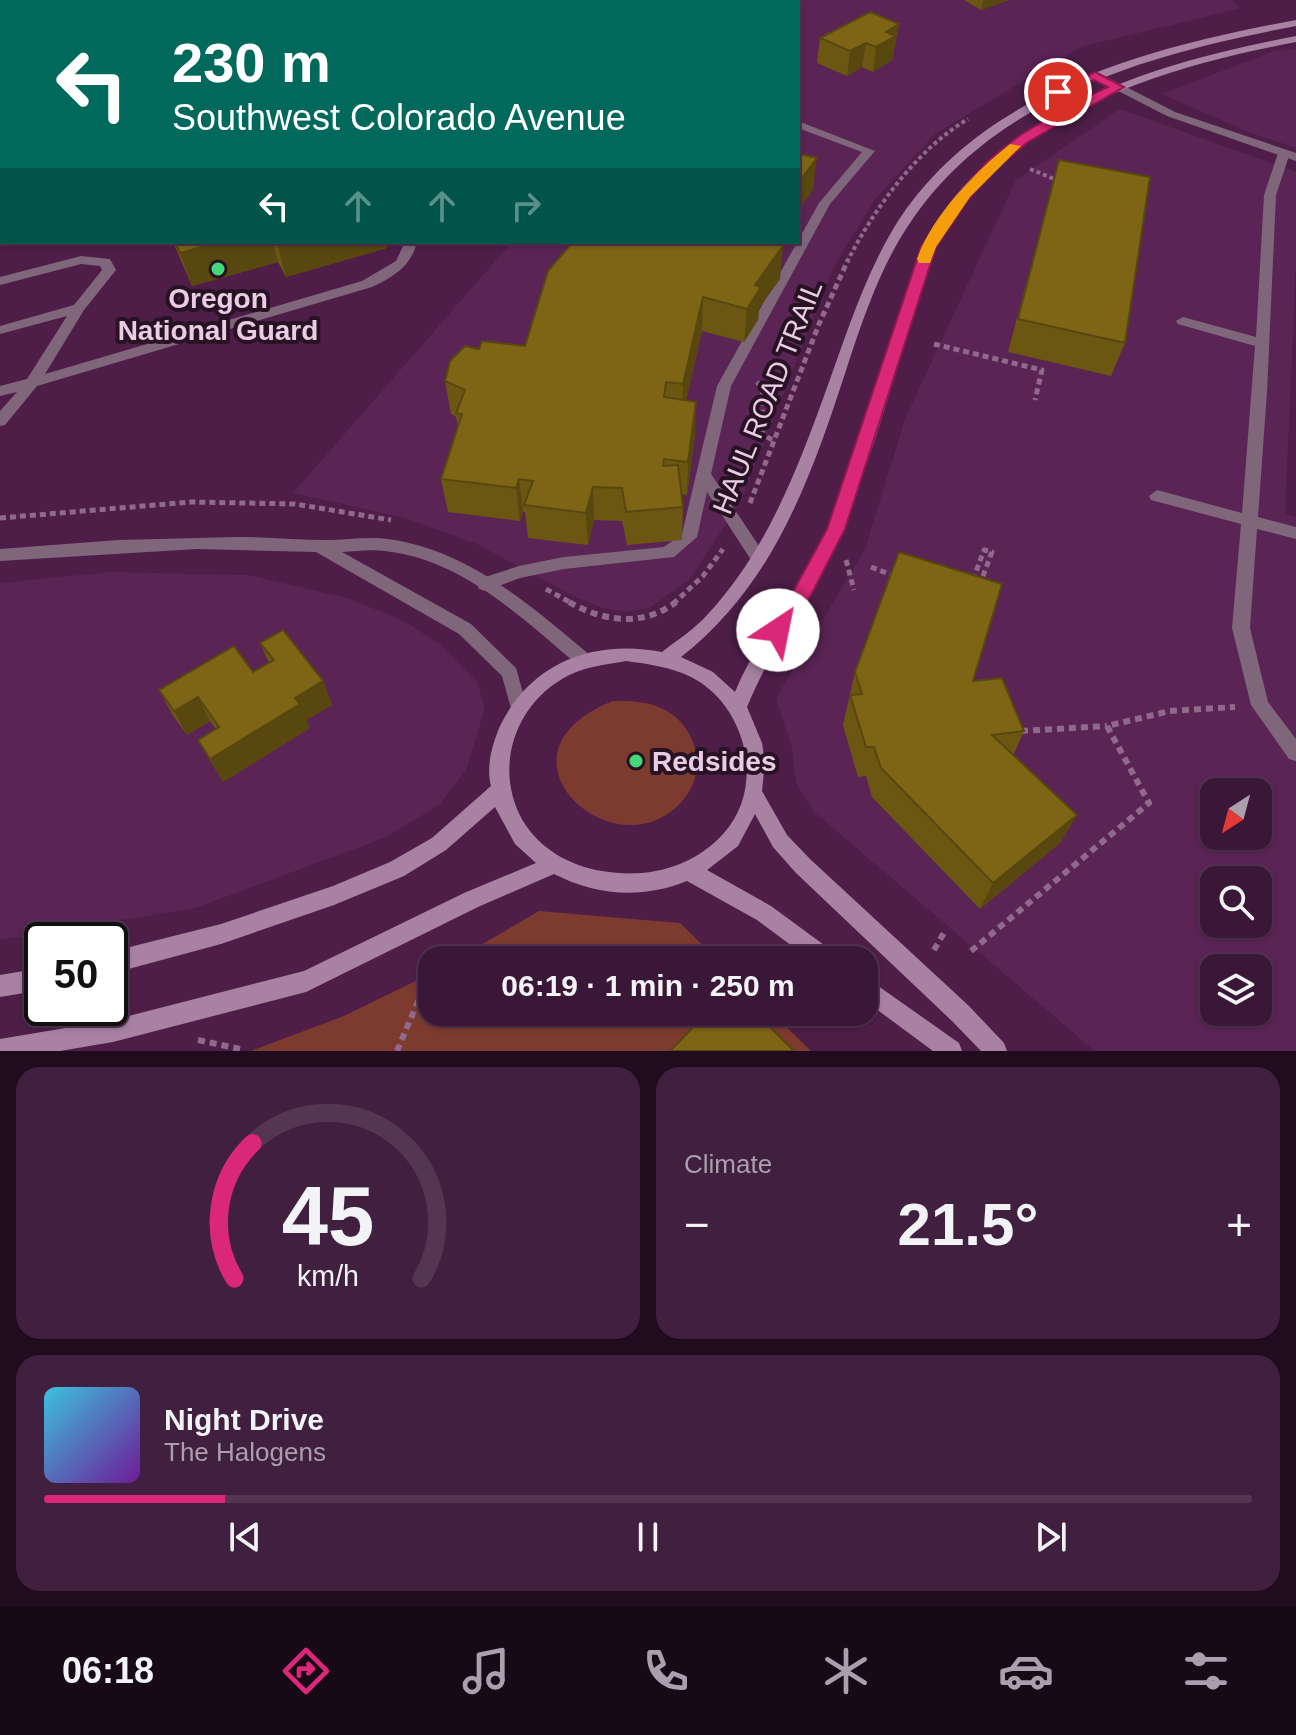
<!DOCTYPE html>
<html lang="en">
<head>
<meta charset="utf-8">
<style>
  body { margin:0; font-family:Arial,sans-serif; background:#411f3f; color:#f1f3f6; height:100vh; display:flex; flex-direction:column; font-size:30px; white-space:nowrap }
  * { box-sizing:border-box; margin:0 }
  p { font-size:26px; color:#ab9fad }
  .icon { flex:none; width:44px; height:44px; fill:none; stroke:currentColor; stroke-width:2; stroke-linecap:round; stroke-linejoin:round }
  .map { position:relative; height:1051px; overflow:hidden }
  .side { display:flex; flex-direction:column; gap:16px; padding:16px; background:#200c1e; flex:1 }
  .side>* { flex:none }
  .top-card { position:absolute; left:0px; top:0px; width:800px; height:244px; box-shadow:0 2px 6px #0004,0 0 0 2px #543552; background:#00695c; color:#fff; overflow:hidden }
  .needle { width:52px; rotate:216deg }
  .controls { position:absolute; left:1200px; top:778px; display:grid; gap:16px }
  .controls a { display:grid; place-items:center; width:72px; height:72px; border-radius:16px; background:#3a1637; box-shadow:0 2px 6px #0004,0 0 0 2px #543552; font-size:40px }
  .speed { position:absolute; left:24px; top:922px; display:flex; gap:16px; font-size:40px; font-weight:700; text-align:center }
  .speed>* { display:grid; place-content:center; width:104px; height:104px; border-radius:50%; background:#3a1637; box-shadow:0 2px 6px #0004,0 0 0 2px #543552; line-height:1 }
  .speed .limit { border:4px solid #111; border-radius:12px; background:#fff; color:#111 }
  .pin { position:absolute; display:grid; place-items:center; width:68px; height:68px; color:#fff; margin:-34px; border:4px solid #fff; border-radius:50%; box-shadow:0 2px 8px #0007 }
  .me { position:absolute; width:88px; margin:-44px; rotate:34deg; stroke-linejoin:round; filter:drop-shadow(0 0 6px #0008) }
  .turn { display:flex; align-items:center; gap:28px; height:168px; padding:0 40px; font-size:36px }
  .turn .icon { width:104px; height:104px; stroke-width:2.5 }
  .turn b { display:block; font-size:56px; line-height:68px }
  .lanes { display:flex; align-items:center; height:76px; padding:0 40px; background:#0003; justify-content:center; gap:40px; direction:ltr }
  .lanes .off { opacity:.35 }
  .big { font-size:60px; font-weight:800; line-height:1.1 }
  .side .tile { flex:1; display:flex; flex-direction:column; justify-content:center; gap:12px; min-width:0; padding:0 28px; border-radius:24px; background:#411f3f }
  .side .dial { align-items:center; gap:0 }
  .dial svg { height:208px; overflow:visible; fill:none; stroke:#543552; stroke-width:7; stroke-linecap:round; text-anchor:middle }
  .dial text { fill:#f1f3f6; stroke:none }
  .song { display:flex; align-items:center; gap:24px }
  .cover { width:96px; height:96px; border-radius:12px; background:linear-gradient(135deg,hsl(190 70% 55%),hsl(280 70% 35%)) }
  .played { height:8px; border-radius:4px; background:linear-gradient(90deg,#db2777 15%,#543552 15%) }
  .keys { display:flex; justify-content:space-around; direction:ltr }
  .heat { display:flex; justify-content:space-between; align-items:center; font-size:44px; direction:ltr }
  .side .tiles { flex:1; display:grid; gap:16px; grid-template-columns:1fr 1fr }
  .tile:last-child { grid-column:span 2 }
  .trip { position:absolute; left:418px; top:946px; width:460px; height:80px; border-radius:24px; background:#3a1637; box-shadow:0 2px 6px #0004,0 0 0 2px #543552; font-weight:800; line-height:80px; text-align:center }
  .tabs { display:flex; height:128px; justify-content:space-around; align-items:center; background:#170916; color:#ab9fad }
  .tabs .icon { width:56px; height:56px }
  .tabs .current { color:#db2777 }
  .tabs b { font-size:36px; color:#f1f3f6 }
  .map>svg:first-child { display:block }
  .built { fill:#5a2455; fill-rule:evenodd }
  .green { fill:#7d3a2e }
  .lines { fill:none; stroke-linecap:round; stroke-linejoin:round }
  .path-far2 { stroke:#91698c; stroke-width:4; stroke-dasharray:4 3; stroke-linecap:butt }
  .path-far1 { stroke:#91698c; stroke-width:5; stroke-dasharray:6 4; stroke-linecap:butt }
  .path { stroke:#91698c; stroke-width:6; stroke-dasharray:7 5; stroke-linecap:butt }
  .lane { fill:#7f667b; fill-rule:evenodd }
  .street { fill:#7f667b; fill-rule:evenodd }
  .secondary { fill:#a982a3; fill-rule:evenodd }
  .wall { fill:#6c5712 }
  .shaded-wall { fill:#58470f }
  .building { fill:#7d6515; stroke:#58470f; stroke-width:2 }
  .route { fill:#db2777; stroke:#8e194d; stroke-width:2 }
  .slow { fill:#f59e0b }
  .poi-dot { fill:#46d77a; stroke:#281325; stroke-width:3 }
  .labels { text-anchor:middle; stroke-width:8; stroke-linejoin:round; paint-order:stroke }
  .poi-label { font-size:28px; font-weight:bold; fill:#eacce5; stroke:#281325 }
  .street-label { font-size:28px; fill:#eacce5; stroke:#281325 }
</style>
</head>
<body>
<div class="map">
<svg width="1296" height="1051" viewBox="0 0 1296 1051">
  <rect width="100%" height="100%" fill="#4e1e49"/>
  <g class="built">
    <polygon points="346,0 1231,0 1241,8 1080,47 935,134 876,198 834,266 741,501 689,580 649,608 626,612 603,608 577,598 477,544 405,518 293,493 512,242 798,242 798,2"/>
    <polygon points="1296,49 1296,148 1248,132 1162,94 1274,51"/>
    <path d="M1120 109 1296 172V263L1285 514 1296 517V1051H1095L814 812 796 783 792 748 776 698 865 549 905 419 1016 180ZM1214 792H1258V836H1214ZM1214 880H1258V924H1214ZM1214 968H1258V1012H1214Z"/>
    <polygon points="110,572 247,575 347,598 402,620 441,645 477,682 485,708 466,770 439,805 384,838 195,908 0,940 0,583"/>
  </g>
  <g class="green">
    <path d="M613 701C631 701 645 701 661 708 694 722 708 766 687 795 623 883 476 755 613 701Z"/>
    <polygon points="539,911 680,923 718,960 455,960"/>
    <polygon points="432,973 432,1012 771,1012 811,1051 251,1051 344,1016"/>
  </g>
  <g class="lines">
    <g class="path-far2">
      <polyline points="1030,169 1059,181"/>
      <path d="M847 262C874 209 916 150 968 119"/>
    </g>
    <g class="path-far1">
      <polyline points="934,344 1042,370 1035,400"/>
      <polyline points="757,382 763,389 762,434 774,441"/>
      <polyline points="750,503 819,324 848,260"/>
      <polyline points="0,518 191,502 295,504 391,520"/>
      <polyline points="846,560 854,590"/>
      <polyline points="871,567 897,577"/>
      <polyline points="973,580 984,550 992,552 980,584"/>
      <polyline points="546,589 573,604"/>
      <polyline points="673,604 703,576 723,549"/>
    </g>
    <g class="path">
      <path d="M569 602C604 622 643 627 676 602"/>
      <polyline points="1021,731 1107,726"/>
      <polyline points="934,950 945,931"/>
      <polyline points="971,951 1149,803 1107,726 1170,711 1235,707"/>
      <polyline points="198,1040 245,1050"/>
      <polyline points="397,1051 427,980 419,963"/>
    </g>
    <g class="lane">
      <polygon points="13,0 23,0 24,2 14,2"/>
      <polygon points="46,0 64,0 45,2"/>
      <polygon points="196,0 214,0 195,2"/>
      <polygon points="361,0 372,0 373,2 362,2"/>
      <polygon points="745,0 765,0 744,2"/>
      <polygon points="0,75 2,75 0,82"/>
      <polygon points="798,121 875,151 830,204 731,386 711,474 765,555 767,559 765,563 753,563 707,492 697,537 674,557 564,569 520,578 485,591 479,589 477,584 479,579 519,566 564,557 664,547 682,534 717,386 819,203 862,152 798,128"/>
      <polygon points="1284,150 1290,153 1276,195 1267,392 1258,517 1296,527 1296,539 1257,529 1250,628 1268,702 1296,739 1296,761 1289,759 1251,705 1232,628 1241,524 1151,500 1149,496 1157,490 1242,513 1255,346 1178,324 1176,321 1183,317 1256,337 1264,195 1278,153"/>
      <path d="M405 242H417C411 267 393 277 372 287L37 386 5 425 0 426V411L17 392 0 396V386L27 379 67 316 0 334V326L74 305 102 270 100 266 81 264 0 285V277L81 256 110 259 116 270 84 310 45 374 362 281 396 261Z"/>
    </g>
    <g class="street">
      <polygon points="1091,73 1099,73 1175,112 1296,153 1296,161 1167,116 1091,77"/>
      <path d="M236 537C266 537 297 540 327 540 347 540 368 536 388 539 469 550 531 606 591 656L594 661 591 666 585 668 579 666C523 619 462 559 385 551 371 549 356 551 342 552L471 624 516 668 527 707 524 712 518 715 512 712 502 676 459 634 316 552 197 549 0 561V549L118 540Z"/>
    </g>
    <g class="secondary">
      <path d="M1296 20V26C1155 53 998 94 912 220 868 283 850 366 823 438 792 523 754 600 681 657L713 672 735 692C753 648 782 611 806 571 818 550 828 528 837 505 860 445 879 382 898 321 905 300 909 278 918 257 983 112 1154 63 1296 36V42C1160 68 995 116 932 254 922 276 918 301 911 324 892 384 875 444 853 503 826 576 776 636 747 707L762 743 765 762 762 791 787 835 810 859 969 1006 1004 1043 1007 1051H981L953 1022 796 873 773 847 755 814 738 846 707 870 771 906 835 953 839 960H811L757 920 687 881C642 899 597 896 554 874L478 907 306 992 113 1042 60 1051H0V1039L113 1020 304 971 464 893 536 863 515 844 495 807 446 850 404 876 334 905 221 944 110 974V952L221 924 333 886 390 862 432 838 491 786C486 766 492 745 500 726 531 662 594 639 662 652 677 640 695 629 708 614 765 553 796 473 824 396 846 336 865 272 900 218 987 88 1152 47 1296 20ZM626 661C648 664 671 667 691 677 745 704 767 785 724 833 693 868 646 879 602 871 570 866 540 849 523 821 494 771 513 708 562 679 581 667 604 665 626 661Z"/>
      <polygon points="42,968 42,990 0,997 0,975"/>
      <polygon points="864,976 959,1043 962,1051 933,1051 864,1000"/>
    </g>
  </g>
  <g class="wall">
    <polygon points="383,0 578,0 579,2 384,2"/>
    <polygon points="964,0 1009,0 981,10"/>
    <polygon points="899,24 892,60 873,72 862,67 847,76 817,63 820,38"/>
    <polygon points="1059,160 1125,343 1111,376 1008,352"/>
    <polygon points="173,242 386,242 387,248 286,277 278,262 192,286"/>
    <polygon points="775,244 780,279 759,308 758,320 744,342 702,331 686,401 695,435 687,495 682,494 683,507 682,540 627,545 622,521 594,520 588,545 528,538 525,512 523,512 520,521 448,512 441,479 458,426 456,417 451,414 445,381 479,349 525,346"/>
    <polygon points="260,643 323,681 332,705 306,720 310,728 223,782 198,740 216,729 210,721 187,735 172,714 159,690 253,672 269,663"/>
    <polygon points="855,672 973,681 1024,731 1013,756 1077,815 1060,843 980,909 872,797 866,776 858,777 843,725"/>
  </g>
  <g class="shaded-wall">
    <polygon points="513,0 578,0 579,2 504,2"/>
    <polygon points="983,0 1009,0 981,10"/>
    <polygon points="899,24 892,60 873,72 876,47 886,32"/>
    <polygon points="866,43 862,67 847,76 850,51"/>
    <polygon points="817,158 813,190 798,211 798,183"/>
    <polygon points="220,242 273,242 278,262 192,286 180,253"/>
    <polygon points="283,242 386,242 387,248 286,277 277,244"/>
    <polygon points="783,246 780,279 759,308 758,320 744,342 747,309 755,285"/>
    <polygon points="703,297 702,331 682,418 683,384"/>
    <polygon points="696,402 695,435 687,495 688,462"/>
    <polygon points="519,479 523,512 520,521 516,488"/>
    <polygon points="593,487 594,520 588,545 586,513"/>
    <polygon points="323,681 332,705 306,720 310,728 223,782 210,759 295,698"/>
    <polygon points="198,697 210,721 187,735 174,711"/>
    <polygon points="1077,815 1060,843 980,909 993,883"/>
  </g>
  <g class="building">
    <polygon points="402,0 513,0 504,2 403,2"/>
    <polygon points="870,12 899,24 886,32 896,36 876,47 866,43 850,51 820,38"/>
    <polygon points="798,155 804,155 817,158 798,183"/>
    <polygon points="1059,160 1150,177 1125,343 1018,319"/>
    <polygon points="175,242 220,242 180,253"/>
    <polygon points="573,242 769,242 783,246 755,285 761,287 747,309 703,297 683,384 666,382 664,397 696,402 688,462 664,459 663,466 678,465 683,507 626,512 622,488 593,487 586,513 524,505 533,481 519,479 516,488 441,479 462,414 456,413 465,390 445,381 450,361 465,346 479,349 482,341 525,346 548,271"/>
    <polygon points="899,552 1002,584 973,681 1002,678 1024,731 992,735 1077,815 993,883 881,768 874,747 866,747 850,695 862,694 855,672"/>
    <polygon points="283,630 323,681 295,698 300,704 210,759 198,740 219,727 198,697 174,711 159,690 234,646 253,672 274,660 260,643"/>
    <polygon points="708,1012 755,1012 794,1051 670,1051"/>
  </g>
  <polygon class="route" points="1095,72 1124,87 1028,142 998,167 970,197 936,247 845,529 809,599 785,636 771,636 768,630 771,624 795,588 827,529 921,247 961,191 988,161 1019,136 1066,107 1108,87 1094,80 1063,95 1052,92"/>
  <path class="slow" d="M1010 144 1021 146 970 197 936 247 930 263H919L917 259C931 217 976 171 1010 144Z"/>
  <g class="poi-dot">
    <circle cx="218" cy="269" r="8"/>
    <circle cx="636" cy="761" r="8"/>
  </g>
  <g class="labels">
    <g class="poi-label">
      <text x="218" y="308">Oregon<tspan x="218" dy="32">National Guard</tspan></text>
      <text x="652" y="771" text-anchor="start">Redsides</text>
    </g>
    <g class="street-label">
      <text transform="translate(767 397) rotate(-68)" y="10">HAUL ROAD TRAIL</text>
    </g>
  </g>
</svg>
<div class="controls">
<a><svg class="needle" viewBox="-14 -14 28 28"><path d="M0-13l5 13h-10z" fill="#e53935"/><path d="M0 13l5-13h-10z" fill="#ab9fad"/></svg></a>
<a><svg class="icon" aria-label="search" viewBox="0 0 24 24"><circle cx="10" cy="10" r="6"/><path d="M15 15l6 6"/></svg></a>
<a><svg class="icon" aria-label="layers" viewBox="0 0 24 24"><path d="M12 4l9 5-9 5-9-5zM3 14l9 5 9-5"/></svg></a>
</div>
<div class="speed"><div class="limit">50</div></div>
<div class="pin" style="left:1058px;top:92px;background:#d93025"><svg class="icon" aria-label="arrive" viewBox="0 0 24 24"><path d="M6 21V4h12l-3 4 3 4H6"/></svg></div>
<svg class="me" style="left:778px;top:630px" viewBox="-20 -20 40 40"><circle r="19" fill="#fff"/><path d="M0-13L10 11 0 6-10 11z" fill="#db2777"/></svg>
<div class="trip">06:19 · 1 min · 250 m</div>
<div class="top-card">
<div class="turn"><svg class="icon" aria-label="left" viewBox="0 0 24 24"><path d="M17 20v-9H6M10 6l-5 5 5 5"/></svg><div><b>230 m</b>Southwest Colorado Avenue</div></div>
<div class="lanes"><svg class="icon" aria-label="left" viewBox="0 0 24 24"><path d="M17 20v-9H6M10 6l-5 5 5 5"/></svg><svg class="icon off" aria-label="ahead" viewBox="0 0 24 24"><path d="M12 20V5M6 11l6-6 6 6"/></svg><svg class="icon off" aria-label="ahead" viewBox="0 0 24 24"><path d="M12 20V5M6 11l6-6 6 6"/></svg><svg class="icon off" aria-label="right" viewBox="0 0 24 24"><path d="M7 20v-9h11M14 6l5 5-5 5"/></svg></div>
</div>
</div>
<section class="side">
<div class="tiles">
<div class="tile dial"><svg viewBox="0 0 100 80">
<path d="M14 69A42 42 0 1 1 86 69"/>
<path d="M14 69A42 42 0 0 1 21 17" stroke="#db2777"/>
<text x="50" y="56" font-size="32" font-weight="700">45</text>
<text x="50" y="72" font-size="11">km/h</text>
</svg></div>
<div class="tile"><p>Climate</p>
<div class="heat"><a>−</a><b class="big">21.5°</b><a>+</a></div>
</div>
<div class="tile">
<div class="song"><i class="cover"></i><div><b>Night Drive</b><p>The Halogens</p></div></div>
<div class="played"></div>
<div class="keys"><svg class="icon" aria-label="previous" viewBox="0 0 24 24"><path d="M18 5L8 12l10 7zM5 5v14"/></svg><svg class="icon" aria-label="pause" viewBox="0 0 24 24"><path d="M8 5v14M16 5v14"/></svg><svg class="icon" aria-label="next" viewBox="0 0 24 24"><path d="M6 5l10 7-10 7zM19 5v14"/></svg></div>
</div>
</div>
</section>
<nav class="tabs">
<b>06:18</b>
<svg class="icon current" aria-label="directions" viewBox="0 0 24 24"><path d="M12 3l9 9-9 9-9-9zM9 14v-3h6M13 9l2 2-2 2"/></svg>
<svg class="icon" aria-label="music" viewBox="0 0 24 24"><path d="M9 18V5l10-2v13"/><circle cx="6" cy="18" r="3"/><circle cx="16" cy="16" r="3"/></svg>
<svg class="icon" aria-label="phone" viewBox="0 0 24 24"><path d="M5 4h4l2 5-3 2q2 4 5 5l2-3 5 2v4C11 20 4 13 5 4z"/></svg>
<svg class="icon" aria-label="climate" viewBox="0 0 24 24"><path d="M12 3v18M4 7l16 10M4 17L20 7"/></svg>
<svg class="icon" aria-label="car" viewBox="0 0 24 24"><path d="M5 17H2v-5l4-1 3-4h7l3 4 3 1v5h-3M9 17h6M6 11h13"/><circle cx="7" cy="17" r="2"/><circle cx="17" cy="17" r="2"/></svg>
<svg class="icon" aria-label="filters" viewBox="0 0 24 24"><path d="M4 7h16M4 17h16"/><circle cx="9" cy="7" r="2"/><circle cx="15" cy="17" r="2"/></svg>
</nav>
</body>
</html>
